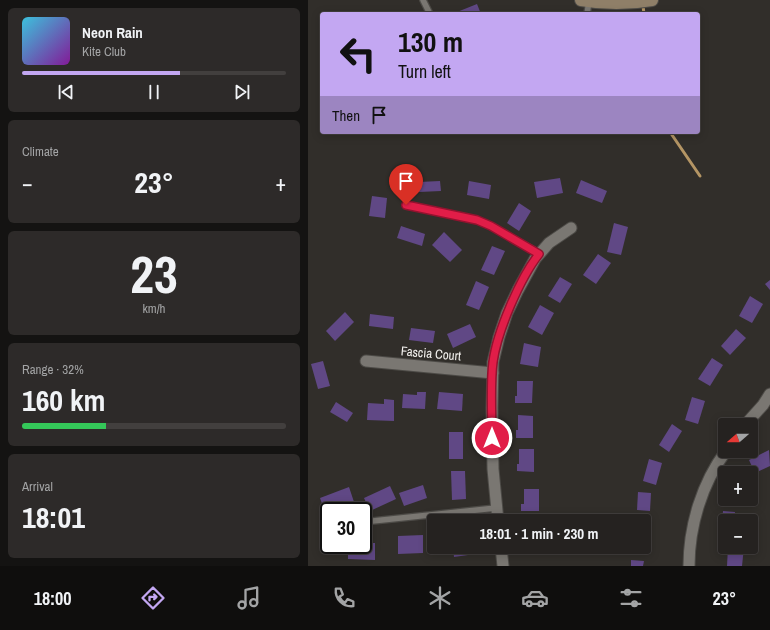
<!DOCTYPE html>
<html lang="en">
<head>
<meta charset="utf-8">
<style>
  body { margin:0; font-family:"Archivo Narrow",sans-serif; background:#2d2a29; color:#f1f3f6; height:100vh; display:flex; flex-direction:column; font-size:15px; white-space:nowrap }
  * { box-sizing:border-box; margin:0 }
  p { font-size:13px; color:#a3a4a5 }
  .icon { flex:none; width:22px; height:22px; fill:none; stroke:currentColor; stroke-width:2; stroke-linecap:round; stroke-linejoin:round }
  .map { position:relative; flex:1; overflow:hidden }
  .details { display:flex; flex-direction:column; gap:8px; padding:8px; background:#141312; width:308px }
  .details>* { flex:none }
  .banner { position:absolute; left:12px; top:12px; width:380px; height:122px; border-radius:4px; box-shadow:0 2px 10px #0003,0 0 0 1px #423f3e; background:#c3a7f2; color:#111; overflow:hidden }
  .needle { width:26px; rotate:250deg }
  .fabs { position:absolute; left:410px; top:418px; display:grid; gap:8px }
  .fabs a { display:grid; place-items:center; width:40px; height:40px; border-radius:4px; background:#252220; box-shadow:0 2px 10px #0003,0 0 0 1px #423f3e; font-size:20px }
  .speed { position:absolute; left:12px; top:502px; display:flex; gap:8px; font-size:20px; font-weight:700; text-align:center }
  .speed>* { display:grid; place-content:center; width:52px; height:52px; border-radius:50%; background:#252220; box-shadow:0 2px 10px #0003,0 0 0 1px #423f3e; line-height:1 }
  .speed .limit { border:2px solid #111; border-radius:6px; background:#fff; color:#111 }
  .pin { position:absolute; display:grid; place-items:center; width:34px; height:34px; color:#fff; margin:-41px -17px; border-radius:50% 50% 50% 0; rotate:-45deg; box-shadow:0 0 4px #0007 }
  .pin .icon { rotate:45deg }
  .me { position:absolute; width:44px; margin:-22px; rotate:0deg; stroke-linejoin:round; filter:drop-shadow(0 0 3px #0008) }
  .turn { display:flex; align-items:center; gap:14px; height:84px; padding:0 12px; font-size:18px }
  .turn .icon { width:52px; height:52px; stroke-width:2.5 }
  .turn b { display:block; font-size:28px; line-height:34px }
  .then { display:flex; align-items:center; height:38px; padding:0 12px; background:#0003; gap:8px; font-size:15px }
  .big { font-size:30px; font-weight:700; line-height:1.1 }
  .details .tile { flex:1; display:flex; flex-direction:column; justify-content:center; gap:6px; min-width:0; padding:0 14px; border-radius:6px; background:#2d2a29 }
  .details .dial { align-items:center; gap:0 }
  .dial b { font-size:52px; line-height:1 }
  .song { display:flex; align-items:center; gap:12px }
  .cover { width:48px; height:48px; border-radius:6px; background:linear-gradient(135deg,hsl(190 70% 55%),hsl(290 70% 35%)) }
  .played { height:4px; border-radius:2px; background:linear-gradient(90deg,#c3a7f2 60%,#423f3e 60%) }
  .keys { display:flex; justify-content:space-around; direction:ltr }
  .heat { display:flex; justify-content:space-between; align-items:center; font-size:22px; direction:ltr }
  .charge { height:6px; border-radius:3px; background:linear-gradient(90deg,#34c759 32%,#423f3e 0) }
  .trip { position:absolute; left:119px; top:514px; width:224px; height:40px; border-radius:4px; background:#252220; box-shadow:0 2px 10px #0003,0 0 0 1px #423f3e; font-weight:700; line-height:40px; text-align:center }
  .tabs { display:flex; height:64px; justify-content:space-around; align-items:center; background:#0f0e0d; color:#a3a4a5 }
  .tabs .icon { width:28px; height:28px }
  .tabs .active { color:#c3a7f2 }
  .tabs b { font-size:18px; color:#f1f3f6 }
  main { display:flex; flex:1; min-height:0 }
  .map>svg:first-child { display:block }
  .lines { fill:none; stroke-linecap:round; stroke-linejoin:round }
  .stream { stroke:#b49564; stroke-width:3 }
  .building { fill:#604885 }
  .lane-casing { stroke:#4d4b47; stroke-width:8 }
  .street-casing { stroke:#4d4b47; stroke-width:13 }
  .secondary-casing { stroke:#4d4b47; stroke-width:14 }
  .lane { stroke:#7a7772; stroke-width:5.5 }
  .street { stroke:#7a7772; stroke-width:11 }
  .secondary { stroke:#8f7f68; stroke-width:12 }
  .route-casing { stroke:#92132f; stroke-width:10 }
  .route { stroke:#e11d48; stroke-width:7 }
  .labels { text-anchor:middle; stroke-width:3.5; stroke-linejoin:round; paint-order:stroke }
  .street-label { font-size:13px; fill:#f3f1ee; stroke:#312e2a }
</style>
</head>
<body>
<main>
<section class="details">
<div class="tile">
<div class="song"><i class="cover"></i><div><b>Neon Rain</b><p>Kite Club</p></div></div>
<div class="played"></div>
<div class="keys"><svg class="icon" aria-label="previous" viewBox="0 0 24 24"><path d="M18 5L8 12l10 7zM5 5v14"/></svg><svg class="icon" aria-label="pause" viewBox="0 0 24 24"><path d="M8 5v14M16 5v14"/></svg><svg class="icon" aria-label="next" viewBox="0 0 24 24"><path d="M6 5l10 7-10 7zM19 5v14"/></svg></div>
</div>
<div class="tile"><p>Climate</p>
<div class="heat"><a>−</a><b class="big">23°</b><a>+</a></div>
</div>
<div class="tile dial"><b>23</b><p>km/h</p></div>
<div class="tile"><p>Range · 32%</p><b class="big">160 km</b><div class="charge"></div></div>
<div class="tile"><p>Arrival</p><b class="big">18:01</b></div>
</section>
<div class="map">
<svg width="462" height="566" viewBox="0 0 462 566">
  <rect width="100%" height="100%" fill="#312e2a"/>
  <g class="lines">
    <g class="stream">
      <polyline points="335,6 336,14"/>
      <polyline points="362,132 392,176"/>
    </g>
  </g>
  <g class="building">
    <polygon points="169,4 173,14 144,14"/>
    <polygon points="252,178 255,193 229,198 226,182"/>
    <polygon points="273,180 299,191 294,203 268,193"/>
    <polygon points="132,181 133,191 111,192 111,182"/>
    <polygon points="161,181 183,185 181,199 159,195"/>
    <polygon points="64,196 79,198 77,218 61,216"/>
    <polygon points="211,203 223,211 211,231 199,223"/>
    <polygon points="306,223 320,227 313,255 299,252"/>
    <polygon points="93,226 117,234 114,246 89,238"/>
    <polygon points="136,232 154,250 142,262 124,245"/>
    <polygon points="184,246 197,251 186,275 173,270"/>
    <polygon points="290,254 303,263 288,284 275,275"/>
    <polygon points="252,277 264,284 252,303 240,296"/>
    <polygon points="462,280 462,290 457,284"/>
    <polygon points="168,281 181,287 171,310 158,305"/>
    <polygon points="442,296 455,304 444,323 431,316"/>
    <polygon points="232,305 246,313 234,335 220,327"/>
    <polygon points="37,312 46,322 27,341 18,331"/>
    <polygon points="62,314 86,317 85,329 61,326"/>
    <polygon points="162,324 168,337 145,348 139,334"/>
    <polygon points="103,328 127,331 125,343 101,340"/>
    <polygon points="428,329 438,338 422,355 413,346"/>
    <polygon points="216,343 233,347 230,367 212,364"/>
    <polygon points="404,358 415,365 402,386 390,379"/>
    <polygon points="15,361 22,386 10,389 3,364"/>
    <polygon points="209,381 225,381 224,403 207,403 207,396 209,396"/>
    <polygon points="109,392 118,392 117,409 94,408 95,394 109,395"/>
    <polygon points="131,392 155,394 154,411 129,409"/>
    <polygon points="384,397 397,401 390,424 377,420"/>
    <polygon points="76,399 86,400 86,421 59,420 60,403 76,404"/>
    <polygon points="28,402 45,413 39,422 22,412"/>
    <polygon points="210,415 225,416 225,438 208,438 208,430 210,430"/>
    <polygon points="364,424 374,431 361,452 351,445"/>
    <rect x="141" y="432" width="14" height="27"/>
    <polygon points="211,449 226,449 226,472 209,471 209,464 211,464"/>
    <polygon points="461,450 462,466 447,473 441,460"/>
    <polygon points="341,459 354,463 348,485 335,481"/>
    <polygon points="143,471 157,471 158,499 144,500"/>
    <polygon points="115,485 119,498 96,506 91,493"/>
    <polygon points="82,486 88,499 62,511 56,498"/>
    <polygon points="41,487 46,502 17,512 12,498"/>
    <polygon points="216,489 231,489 231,511 213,511 213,504 216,504"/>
    <polygon points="330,492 343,493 342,511 329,510"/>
    <polygon points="415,511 427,512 426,521 417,521 417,537 413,537"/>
    <polygon points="336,526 341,526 340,547 336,547"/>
    <polygon points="115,535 115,553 90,554 90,536"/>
    <polygon points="58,543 67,543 67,560 40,559 40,546 58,546"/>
    <polygon points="145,547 159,547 160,555 146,557"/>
    <rect x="217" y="547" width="17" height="2"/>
    <polygon points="420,547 436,547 434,566 419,566"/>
    <polygon points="323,560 336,561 335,566 323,566"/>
  </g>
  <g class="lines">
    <g class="lane-casing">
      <g id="lane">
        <polyline points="115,0 122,14"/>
        <polyline points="279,14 281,1"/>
        <polyline points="98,205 169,220 183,226 231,253"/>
        <polyline points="55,522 188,508"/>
      </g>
    </g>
    <g class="street-casing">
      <g id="street">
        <polyline points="58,361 185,373"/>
        <polyline points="437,425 455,405 462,394"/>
        <polyline points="190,521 185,469 184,408 185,362 191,337 199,313 210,290 227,259 241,243 263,228"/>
        <polyline points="193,547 195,566"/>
        <path d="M381 566C381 526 394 483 418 451"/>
      </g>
    </g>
    <g class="secondary-casing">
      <path id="secondary" d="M273 0C296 4 321 4 344 0"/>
    </g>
    <use href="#lane" class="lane"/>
    <use href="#street" class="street"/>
    <use href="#secondary" class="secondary"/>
  </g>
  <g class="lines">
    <g class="route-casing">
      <path id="route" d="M98 205 169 220 183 226 231 254C212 278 189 332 185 362 182 385 184 415 184 438"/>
    </g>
    <use href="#route" class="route"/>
  </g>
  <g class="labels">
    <g class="street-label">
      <text transform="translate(123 353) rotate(5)" y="5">Fascia Court</text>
    </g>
  </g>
</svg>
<div class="fabs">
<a><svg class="needle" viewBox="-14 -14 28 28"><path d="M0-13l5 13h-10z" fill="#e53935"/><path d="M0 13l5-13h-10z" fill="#a3a4a5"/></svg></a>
<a>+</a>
<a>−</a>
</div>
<div class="speed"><div class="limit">30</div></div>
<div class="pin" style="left:98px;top:205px;background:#d93025"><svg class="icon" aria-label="arrive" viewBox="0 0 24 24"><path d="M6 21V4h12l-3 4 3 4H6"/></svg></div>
<svg class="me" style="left:184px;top:438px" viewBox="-20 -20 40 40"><circle r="17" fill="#e11d48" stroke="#fff" stroke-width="3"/><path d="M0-11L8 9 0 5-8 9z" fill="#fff"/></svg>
<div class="trip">18:01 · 1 min · 230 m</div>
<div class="banner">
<div class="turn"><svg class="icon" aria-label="left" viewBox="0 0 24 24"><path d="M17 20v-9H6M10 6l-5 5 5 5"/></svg><div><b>130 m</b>Turn left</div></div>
<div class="then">Then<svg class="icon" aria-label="arrive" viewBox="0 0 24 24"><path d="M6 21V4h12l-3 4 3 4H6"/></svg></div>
</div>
</div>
</main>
<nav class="tabs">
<b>18:00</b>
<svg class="icon active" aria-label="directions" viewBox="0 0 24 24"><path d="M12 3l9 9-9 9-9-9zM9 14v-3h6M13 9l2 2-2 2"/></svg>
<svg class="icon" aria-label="music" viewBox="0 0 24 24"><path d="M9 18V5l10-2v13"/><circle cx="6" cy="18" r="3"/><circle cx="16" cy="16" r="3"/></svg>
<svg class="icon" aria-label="phone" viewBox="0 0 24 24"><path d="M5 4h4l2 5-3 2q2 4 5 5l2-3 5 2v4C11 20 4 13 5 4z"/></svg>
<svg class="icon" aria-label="climate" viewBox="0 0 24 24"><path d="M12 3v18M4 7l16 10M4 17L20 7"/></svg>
<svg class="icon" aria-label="car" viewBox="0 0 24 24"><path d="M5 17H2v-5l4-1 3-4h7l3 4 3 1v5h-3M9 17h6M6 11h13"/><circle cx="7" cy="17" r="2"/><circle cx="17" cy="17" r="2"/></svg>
<svg class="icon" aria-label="filters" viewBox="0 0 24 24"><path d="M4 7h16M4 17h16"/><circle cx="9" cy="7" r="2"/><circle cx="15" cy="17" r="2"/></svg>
<b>23°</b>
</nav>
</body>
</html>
